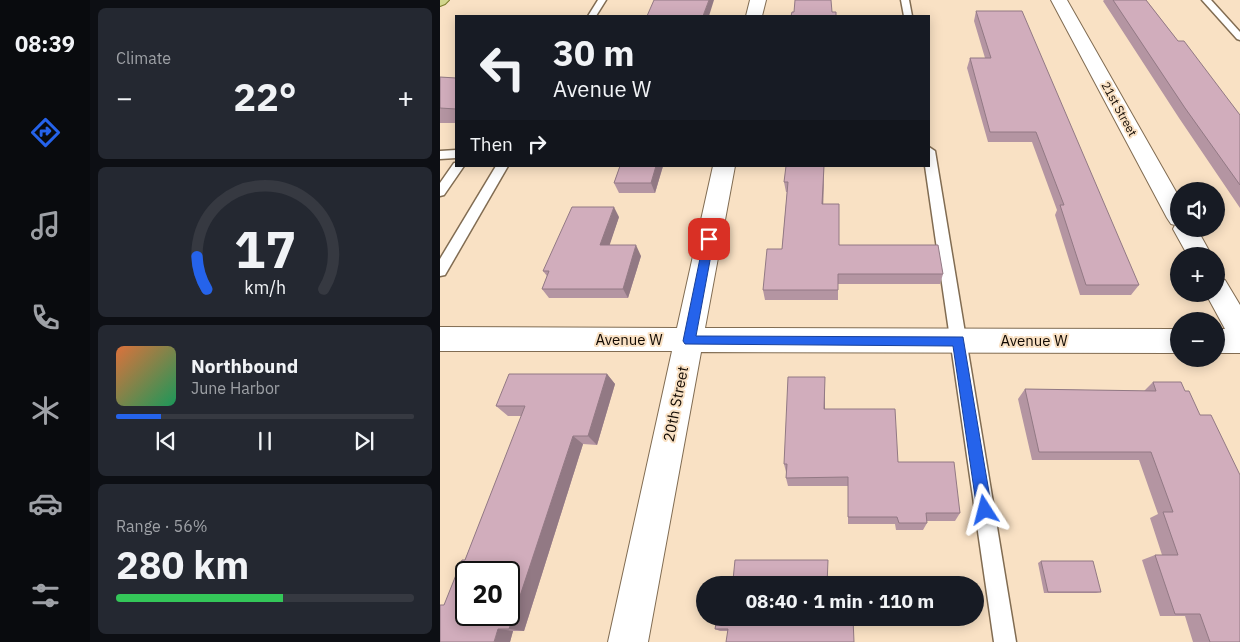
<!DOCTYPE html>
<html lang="en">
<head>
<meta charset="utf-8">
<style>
  body { margin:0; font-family:"IBM Plex Sans",sans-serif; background:#242831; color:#f1f3f6; height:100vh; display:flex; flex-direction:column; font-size:19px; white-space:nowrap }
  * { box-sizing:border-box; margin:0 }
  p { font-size:16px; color:#9ea1a6 }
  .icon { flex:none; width:28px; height:28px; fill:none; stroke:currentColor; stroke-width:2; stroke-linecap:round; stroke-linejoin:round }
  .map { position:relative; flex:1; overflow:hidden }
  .sheet { display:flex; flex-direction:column; gap:8px; padding:8px; background:#0d0f14; width:350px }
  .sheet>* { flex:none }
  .banner { position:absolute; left:15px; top:15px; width:475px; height:152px; border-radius:0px; box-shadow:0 2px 12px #0003; background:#171b24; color:#f1f3f6; overflow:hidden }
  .buttons { position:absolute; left:730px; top:182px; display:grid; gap:10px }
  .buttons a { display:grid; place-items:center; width:55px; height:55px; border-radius:50%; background:#171b24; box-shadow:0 2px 12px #0003; font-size:25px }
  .speed { position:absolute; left:15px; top:561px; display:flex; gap:10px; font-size:25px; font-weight:700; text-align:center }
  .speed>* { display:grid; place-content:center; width:65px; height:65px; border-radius:50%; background:#171b24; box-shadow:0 2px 12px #0003; line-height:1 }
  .speed .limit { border:2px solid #111; border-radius:8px; background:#fff; color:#111 }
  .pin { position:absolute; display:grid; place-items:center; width:42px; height:42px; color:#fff; margin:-21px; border-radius:10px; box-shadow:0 2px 8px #0006 }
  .me { position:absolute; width:55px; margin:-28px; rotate:351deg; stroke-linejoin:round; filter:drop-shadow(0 0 4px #0008) }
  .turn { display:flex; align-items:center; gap:18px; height:105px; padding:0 15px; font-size:22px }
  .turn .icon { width:65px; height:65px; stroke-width:2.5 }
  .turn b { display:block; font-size:35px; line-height:42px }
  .then { display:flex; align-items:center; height:48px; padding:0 15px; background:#0003; gap:10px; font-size:19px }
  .big { font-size:38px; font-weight:800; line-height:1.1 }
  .sheet .card { flex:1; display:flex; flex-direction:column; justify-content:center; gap:8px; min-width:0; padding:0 18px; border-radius:8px; background:#242831 }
  .sheet .dial { align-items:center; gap:0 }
  .dial svg { height:130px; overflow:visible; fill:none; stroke:#363941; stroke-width:7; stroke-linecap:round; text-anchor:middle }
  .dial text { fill:#f1f3f6; stroke:none }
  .song { display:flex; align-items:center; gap:15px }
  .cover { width:60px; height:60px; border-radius:8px; background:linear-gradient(135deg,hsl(20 70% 55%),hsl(150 70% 35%)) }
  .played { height:5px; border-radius:2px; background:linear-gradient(90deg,#2563eb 15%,#363941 15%) }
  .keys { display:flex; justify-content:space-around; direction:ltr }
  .heat { display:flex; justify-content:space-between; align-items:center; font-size:28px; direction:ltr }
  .charge { height:8px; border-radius:4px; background:linear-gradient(90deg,#34c759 56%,#363941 0) }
  .trip { position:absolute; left:256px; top:576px; width:288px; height:50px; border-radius:25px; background:#171b24; box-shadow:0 2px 12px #0003; font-weight:800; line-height:50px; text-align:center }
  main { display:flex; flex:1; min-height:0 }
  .menu { display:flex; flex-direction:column; width:90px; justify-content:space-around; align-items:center; background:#090b0e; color:#9ea1a6 }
  .menu .icon { width:35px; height:35px }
  .menu .current { color:#2563eb }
  .menu b { font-size:22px; color:#f1f3f6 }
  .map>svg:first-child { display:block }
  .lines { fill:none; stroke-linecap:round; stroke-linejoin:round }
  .lane-casing { stroke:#816c52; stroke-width:3 }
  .street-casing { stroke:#816c52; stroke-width:2 }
  .primary-casing { stroke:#7b7d2b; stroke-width:2 }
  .lane { fill:#fff; fill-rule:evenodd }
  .street { fill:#fff; fill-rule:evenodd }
  .primary { fill:#d2d68d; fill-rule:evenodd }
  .wall { fill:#b495a2 }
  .shaded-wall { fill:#927984 }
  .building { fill:#d1adbc; stroke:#927984; fill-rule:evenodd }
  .route { fill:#2563eb; stroke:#184099 }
  .labels { text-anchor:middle; stroke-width:4; stroke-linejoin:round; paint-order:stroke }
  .far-street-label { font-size:12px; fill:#120a03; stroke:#f9e1c4 }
  .street-label { font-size:15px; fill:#120a03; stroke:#f9e1c4 }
</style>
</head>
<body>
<main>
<nav class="menu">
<b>08:39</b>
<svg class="icon current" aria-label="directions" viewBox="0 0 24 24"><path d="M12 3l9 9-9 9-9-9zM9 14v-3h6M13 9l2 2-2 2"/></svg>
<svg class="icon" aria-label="music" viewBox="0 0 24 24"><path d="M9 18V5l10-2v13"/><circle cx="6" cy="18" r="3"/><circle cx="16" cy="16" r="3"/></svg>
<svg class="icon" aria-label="phone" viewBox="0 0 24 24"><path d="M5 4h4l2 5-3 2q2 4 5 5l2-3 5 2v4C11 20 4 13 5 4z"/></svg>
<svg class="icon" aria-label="climate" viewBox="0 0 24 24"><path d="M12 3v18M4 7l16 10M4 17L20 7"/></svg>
<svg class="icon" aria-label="car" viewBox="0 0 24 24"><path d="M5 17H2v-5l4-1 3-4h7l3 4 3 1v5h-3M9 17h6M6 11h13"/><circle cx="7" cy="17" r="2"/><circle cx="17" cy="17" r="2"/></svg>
<svg class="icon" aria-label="filters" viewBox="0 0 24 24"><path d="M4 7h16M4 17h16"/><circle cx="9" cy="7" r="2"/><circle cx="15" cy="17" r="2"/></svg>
</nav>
<section class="sheet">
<div class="card"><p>Climate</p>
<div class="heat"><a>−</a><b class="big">22°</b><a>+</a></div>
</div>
<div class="card dial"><svg viewBox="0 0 100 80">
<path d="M14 69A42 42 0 1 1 86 69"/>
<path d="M14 69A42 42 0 0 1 8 49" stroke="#2563eb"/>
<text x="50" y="56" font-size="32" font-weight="700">17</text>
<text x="50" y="72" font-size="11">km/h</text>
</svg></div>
<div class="card">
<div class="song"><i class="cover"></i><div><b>Northbound</b><p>June Harbor</p></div></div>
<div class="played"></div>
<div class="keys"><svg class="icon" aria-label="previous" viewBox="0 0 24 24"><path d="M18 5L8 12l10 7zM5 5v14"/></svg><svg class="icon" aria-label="pause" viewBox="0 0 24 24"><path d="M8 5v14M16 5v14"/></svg><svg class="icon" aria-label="next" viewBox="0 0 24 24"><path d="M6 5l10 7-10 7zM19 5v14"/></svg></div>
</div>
<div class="card"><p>Range · 56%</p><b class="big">280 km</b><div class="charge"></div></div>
</section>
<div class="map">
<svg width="800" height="642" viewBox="0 0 800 642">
  <rect width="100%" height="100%" fill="#f9e1c4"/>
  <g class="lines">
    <g class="lane-casing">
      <g id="lane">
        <polygon points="158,0 166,0 156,16 148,16"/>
        <polygon points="461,0 469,0 472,16 464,16"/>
        <polygon points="762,0 771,0 800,32 800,40 797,39"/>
        <polygon points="489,147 495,151 576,642 554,642 485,166 489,166"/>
        <polygon points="16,150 16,158 0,159 0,151"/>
        <polygon points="14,163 16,163 16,166 24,166 4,195 0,196 0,183"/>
        <polygon points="56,166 68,166 5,275 0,276 0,259"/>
      </g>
    </g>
    <g class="street-casing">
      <g id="street">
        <polygon points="310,0 326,0 322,16 306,16"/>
        <polygon points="611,0 627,0 739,197 739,229 757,229 772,256 748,256 733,229 735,225 731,224 727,218"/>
        <polygon points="273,166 295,166 265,328 739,329 739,353 261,352 208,642 168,642 232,351 0,351 0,327 237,328"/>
        <polygon points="776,277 785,280 800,305 800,353 776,353 776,329 785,329 766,294 776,294"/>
      </g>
    </g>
    <g class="primary-casing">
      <polygon id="primary" points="0,0 9,0 5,4 0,6"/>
    </g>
    <use href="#lane" class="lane"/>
    <use href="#street" class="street"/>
    <use href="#primary" class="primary"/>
  </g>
  <g class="wall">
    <polygon points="664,0 706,0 738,41 800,115 800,208 739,118 663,1"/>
    <polygon points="536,11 699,285 691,295 640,295 615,215 617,210 592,142 548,142 527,68 530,58 545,58 534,21"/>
    <polygon points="0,77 16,78 16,123 0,123"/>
    <polygon points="180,166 223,166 215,193 179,193 174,183"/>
    <polygon points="384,166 383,204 399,245 503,274 500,284 398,284 398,300 325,300 323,290 342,249 347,192 346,192 344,182"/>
    <polygon points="179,217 169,245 201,256 188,298 109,298 102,289 107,276 103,271"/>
    <polygon points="167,374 175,384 157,445 143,444 84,631 73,631 70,642 4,605 25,560 82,416 68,416 56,406"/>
    <polygon points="713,382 741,382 800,642 753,642 745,616 720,616 702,560 715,555 722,555 710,518 718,514 699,460 592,460 578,399 585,389 704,391"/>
    <polygon points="385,389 385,409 458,462 520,513 515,521 487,521 487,523 483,530 456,530 455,524 408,524 408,486 348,486 346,478 346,472 344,464"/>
    <polygon points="601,561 661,592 656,593 604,593 598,563"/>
    <polygon points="413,618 288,631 280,631 275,629"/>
  </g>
  <g class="shaded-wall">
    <polygon points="269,0 274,0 269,16 263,16"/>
    <polygon points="216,166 223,166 215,193 211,183"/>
    <polygon points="384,166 383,214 382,204"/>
    <polygon points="174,207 179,217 166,256 160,245"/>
    <polygon points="196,245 201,256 188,298 183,289"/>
    <polygon points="167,374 175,384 157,445 148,436"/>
    <polygon points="385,377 385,420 384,409"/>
    <polygon points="133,436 143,444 84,631 69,629"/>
    <polygon points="58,629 73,631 70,642 54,642"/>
  </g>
  <g class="building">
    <polygon points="214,0 269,0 263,16 207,16"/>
    <polygon points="355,0 391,0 392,12 396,12 396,16 351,16 352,12 354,12"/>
    <polygon points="673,0 706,0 738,41 744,41 800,115 800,185 745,108"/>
    <polygon points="536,11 582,11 699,285 646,285 620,205 624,205 596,132 550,132 530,58 551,58"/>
    <polygon points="0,77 16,78 16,109 0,108"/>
    <polygon points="180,166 216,166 211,183 174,183"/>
    <polygon points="346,166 384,166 382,204 399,204 399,245 498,245 503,274 398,274 398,290 323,290 327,249 342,249 348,182 344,182"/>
    <polygon points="132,207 174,207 160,245 196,245 183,289 102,289 109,271 103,271"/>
    <path d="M69 374H167L148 436H133L69 629H58L54 642H0V605H4L22 560H25L85 406H56ZM26 572H69V615H26Z"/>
    <polygon points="348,377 385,377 384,409 455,409 458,462 514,462 520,513 486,513 487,523 459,523 457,517 408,517 408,477 346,478 347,464 344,464"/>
    <polygon points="713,382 741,382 745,391 749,391 760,415 771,415 800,475 800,642 770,642 760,614 735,614 715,555 738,555 723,512 733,512 711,452 599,452 585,389 716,391"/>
    <polygon points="295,560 388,560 387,585 281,585 281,580 293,580"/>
    <polygon points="601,561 653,561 661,592 608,592"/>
    <polygon points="277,618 413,618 414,642 286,642 288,629 275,629"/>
  </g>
  <polygon class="route" points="269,235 274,239 256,336 523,337 552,510 550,515 545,517 540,515 537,510 513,346 245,344 243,341 264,239"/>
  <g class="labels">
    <g class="far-street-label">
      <text transform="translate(679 109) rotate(61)" y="4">21st Street</text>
    </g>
    <g class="street-label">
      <text x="189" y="345">Avenue W</text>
      <text x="594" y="346">Avenue W</text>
      <text transform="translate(236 404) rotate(-79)" y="5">20th Street</text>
    </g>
  </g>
</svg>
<div class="buttons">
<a><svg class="icon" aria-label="sound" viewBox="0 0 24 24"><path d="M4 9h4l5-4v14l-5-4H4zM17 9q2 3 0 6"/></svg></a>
<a>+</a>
<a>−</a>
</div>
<div class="speed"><div class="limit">20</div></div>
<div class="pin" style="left:269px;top:239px;background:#d93025"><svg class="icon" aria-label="arrive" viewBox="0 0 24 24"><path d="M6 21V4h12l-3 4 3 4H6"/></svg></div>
<svg class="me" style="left:545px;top:510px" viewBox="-20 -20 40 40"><path d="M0-17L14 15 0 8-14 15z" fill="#2563eb" stroke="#fff" stroke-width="4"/></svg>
<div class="trip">08:40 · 1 min · 110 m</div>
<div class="banner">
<div class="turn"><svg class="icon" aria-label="left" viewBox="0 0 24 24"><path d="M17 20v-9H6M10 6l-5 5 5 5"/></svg><div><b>30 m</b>Avenue W</div></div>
<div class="then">Then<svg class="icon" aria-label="right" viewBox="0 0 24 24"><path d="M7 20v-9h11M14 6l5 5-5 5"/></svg></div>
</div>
</div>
</main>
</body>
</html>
